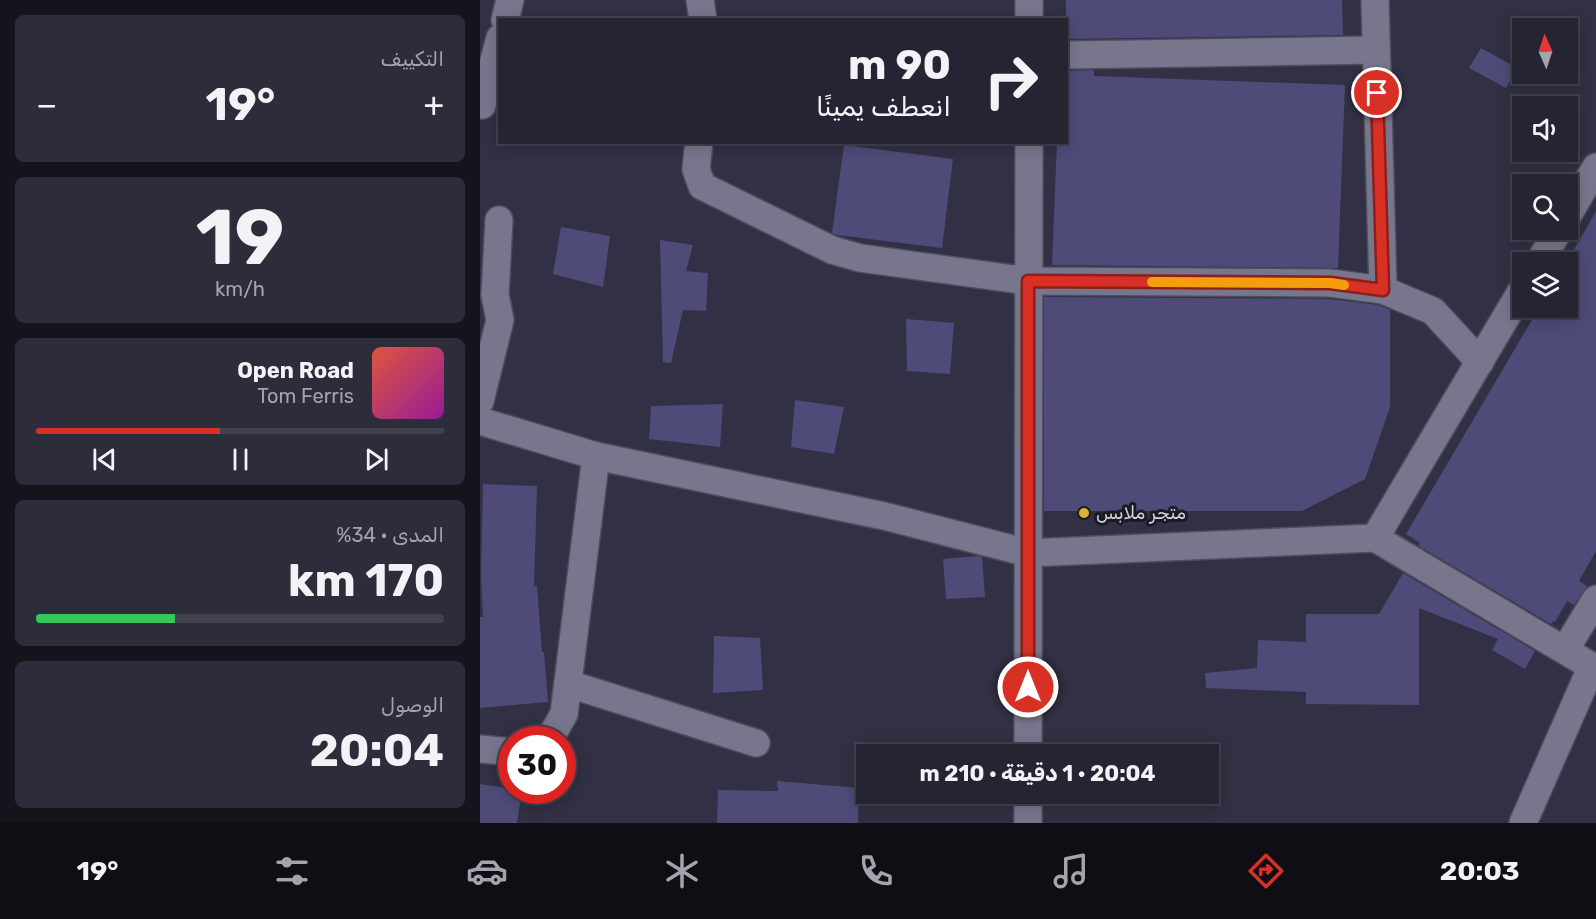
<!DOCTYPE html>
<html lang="ar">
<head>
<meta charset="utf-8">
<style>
  body { margin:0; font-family:Rubik,"Noto Naskh Arabic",sans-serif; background:#2d2c3b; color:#f1f3f6; direction:rtl; height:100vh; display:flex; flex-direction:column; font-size:22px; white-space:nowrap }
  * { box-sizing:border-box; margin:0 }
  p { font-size:20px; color:#a3a4ac }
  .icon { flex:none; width:33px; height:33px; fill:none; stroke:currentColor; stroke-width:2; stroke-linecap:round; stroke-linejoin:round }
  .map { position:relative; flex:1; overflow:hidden; direction:ltr }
  .sheet { display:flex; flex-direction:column; gap:15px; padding:15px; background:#14141c; width:480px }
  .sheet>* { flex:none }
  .top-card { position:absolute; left:18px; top:18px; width:570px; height:126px; border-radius:0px; box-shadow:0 3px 15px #0003,0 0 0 2px #42414e; direction:rtl; background:#252433; color:#f1f3f6; overflow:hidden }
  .needle { width:39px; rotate:357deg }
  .controls { position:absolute; left:1032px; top:18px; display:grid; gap:12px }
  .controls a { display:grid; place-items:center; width:66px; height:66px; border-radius:0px; background:#252433; box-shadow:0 3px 15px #0003,0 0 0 2px #42414e; font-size:30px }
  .speed { position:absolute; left:18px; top:726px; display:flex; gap:12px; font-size:30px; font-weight:700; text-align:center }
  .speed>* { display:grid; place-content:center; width:78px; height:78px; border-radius:50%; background:#252433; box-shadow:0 3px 15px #0003,0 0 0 2px #42414e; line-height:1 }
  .speed .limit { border:9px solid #d22; background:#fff; color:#111 }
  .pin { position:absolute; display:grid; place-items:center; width:51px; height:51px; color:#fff; margin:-26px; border:3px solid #fff; border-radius:50%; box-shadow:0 2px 6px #0007 }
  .me { position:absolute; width:66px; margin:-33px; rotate:0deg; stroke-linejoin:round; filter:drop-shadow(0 0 4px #0008) }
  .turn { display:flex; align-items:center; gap:21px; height:126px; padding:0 18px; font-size:27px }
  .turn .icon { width:78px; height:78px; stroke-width:2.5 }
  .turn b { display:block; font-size:42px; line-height:51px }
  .big { font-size:45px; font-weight:700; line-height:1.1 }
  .sheet .card { flex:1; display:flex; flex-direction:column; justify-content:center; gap:9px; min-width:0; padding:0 21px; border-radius:9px; background:#2d2c3b }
  .sheet .dial { align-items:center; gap:0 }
  .dial b { font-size:78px; line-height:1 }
  .song { display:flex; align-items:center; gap:18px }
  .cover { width:72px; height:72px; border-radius:9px; background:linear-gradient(135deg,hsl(10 70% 55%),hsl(300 70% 35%)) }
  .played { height:6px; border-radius:3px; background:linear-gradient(90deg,#d93025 45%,#42414e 45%) }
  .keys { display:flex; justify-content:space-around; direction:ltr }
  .heat { display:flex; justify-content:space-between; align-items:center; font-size:33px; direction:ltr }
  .charge { height:9px; border-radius:4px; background:linear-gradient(90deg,#34c759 34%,#42414e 0) }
  .trip { position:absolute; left:376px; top:744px; width:363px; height:60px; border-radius:0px; background:#252433; box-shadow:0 3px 15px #0003,0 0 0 2px #42414e; font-weight:700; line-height:60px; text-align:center; direction:rtl }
  .tabs { display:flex; height:96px; justify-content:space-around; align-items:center; background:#0f0e14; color:#a3a4ac }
  .tabs .icon { width:42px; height:42px }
  .tabs .active { color:#d93025 }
  .tabs b { font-size:27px; color:#f1f3f6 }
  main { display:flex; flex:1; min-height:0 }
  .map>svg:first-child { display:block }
  .building { fill:#4e4b78 }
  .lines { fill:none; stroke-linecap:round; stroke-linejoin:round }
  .minor-casing { stroke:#4e4d5e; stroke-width:30 }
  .minor { stroke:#77768d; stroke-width:27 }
  .route-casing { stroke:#8d1f18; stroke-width:15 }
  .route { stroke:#d93025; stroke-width:10 }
  .slow { stroke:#f59e0b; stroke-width:10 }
  .poi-dot { fill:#dab333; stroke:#1a1a23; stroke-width:2 }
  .labels { text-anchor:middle; stroke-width:6; stroke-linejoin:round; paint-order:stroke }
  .poi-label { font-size:18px; fill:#d5d5e2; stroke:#1a1a23; text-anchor:start }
</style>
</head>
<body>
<main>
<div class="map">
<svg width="1116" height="823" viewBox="0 0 1116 823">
  <rect width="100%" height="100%" fill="#313044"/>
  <g class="building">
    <polygon points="586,0 862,0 863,35 586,39"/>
    <polygon points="1001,48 1037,68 1026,88 989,68"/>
    <polygon points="614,70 614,76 865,85 858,268 572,265 577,142 586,142 586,71"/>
    <polygon points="364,145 473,159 462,248 357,235 352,233"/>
    <polygon points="1116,211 1116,551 1099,581 1107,586 1094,605 1087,601 1075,622 1073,621 1071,624 939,546 940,543 926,534 1059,308 1088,308 1088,260"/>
    <polygon points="81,227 130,236 123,287 73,274"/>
    <polygon points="180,240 213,245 206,271 228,273 226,311 203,310 191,363 183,362"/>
    <polygon points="564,297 849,299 899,305 910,310 910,407 885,479 822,511 564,511"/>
    <polygon points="426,319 474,323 470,374 427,371"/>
    <polygon points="315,400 364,407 354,454 311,447"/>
    <polygon points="243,404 240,447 169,439 171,406"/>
    <polygon points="3,484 57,486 54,586 57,586 62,652 64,652 68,702 0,708 0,617 3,617 1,575"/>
    <polygon points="497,556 502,557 505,597 466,599 463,559"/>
    <polygon points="923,573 1055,651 1045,669 1012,650 1018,639 939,608 939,705 826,704 826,692 726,688 725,673 777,668 778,640 826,642 826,614 899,614"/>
    <polygon points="234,636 280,638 283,690 233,693"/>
    <polygon points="297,781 379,788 378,823 237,823 238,790 298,791"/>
    <polygon points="0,784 32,789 32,790 42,790 37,823 0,823"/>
  </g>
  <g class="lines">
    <g class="minor-casing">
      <g id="minor">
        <polyline points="220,0 223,20"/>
        <polyline points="549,0 549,20"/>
        <polyline points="895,0 903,290"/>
        <polyline points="25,20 30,0"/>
        <polyline points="586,55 896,50"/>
        <polyline points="2,105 20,38"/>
        <polyline points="219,142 216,169 222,186 352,250 380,258 548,281 850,283 903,290 953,311 1000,362"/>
        <polyline points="1088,215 1116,167"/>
        <polyline points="1059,262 1079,230"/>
        <polyline points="0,401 20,320 15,295 19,220"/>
        <polyline points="0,421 116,456 404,516 548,553 895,538 1116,669"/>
        <polyline points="895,538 1042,290"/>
        <polyline points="1085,650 1116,599"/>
        <polyline points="89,684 276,743"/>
        <polyline points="69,740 84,714 116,456"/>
        <polyline points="0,749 32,752"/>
        <polyline points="548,754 549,142"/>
        <polyline points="548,794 548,823"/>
        <polyline points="1043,823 1112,666"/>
      </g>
    </g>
    <use href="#minor" class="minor"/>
  </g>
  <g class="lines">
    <g class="route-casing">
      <polyline id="route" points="548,687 548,281 850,283 903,290 897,93"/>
    </g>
    <use href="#route" class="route"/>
    <polyline class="slow" points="672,282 850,283 864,285"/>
  </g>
  <circle class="poi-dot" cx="604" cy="513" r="6"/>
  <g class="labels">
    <g class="poi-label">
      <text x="616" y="519">متجر ملابس</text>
    </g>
  </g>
</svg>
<div class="controls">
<a><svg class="needle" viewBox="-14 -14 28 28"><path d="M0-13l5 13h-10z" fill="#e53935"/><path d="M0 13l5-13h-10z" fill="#a3a4ac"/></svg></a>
<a><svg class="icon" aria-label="sound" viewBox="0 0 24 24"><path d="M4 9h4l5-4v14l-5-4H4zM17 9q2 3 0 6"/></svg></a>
<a><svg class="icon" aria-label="search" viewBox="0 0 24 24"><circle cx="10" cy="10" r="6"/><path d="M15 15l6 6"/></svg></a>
<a><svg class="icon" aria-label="layers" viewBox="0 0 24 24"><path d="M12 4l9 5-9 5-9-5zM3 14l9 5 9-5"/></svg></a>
</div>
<div class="speed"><div class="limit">30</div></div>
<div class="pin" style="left:897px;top:93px;background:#d93025"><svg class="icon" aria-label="arrive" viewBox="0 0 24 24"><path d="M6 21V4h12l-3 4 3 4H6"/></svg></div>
<svg class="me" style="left:548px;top:687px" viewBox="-20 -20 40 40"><circle r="17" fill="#d93025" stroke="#fff" stroke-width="3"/><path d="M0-11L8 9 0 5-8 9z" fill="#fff"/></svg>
<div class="trip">20:04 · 1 دقيقة · 210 m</div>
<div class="top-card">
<div class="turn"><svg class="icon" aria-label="right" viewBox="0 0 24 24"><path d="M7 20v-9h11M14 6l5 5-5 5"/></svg><div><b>90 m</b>انعطف يمينًا</div></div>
</div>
</div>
<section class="sheet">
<div class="card"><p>التكييف</p>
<div class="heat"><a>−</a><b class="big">19°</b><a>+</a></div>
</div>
<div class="card dial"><b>19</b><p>km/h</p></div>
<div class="card">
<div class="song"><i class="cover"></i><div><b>Open Road</b><p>Tom Ferris</p></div></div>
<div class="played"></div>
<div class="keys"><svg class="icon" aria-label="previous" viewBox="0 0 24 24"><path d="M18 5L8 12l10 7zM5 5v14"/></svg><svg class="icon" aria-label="pause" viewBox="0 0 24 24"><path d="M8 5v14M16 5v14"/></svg><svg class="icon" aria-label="next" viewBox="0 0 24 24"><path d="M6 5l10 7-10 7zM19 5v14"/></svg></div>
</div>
<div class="card"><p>المدى · 34%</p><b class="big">170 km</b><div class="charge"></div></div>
<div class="card"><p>الوصول</p><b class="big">20:04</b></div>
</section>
</main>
<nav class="tabs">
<b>20:03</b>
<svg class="icon active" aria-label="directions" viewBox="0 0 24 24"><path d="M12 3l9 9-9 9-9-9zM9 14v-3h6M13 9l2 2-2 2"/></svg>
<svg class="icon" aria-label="music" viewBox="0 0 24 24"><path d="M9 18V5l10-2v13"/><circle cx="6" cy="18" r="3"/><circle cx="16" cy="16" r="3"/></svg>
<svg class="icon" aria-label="phone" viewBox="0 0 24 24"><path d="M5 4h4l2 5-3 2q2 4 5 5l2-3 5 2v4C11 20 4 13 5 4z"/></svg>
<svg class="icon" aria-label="climate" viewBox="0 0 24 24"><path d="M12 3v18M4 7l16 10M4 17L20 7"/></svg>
<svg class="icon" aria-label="car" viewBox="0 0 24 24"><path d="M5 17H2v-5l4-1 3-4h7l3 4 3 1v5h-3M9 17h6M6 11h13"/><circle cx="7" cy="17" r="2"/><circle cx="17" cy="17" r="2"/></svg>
<svg class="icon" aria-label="filters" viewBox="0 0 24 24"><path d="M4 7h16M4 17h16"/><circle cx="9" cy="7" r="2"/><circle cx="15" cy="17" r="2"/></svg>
<b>19°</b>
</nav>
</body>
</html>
